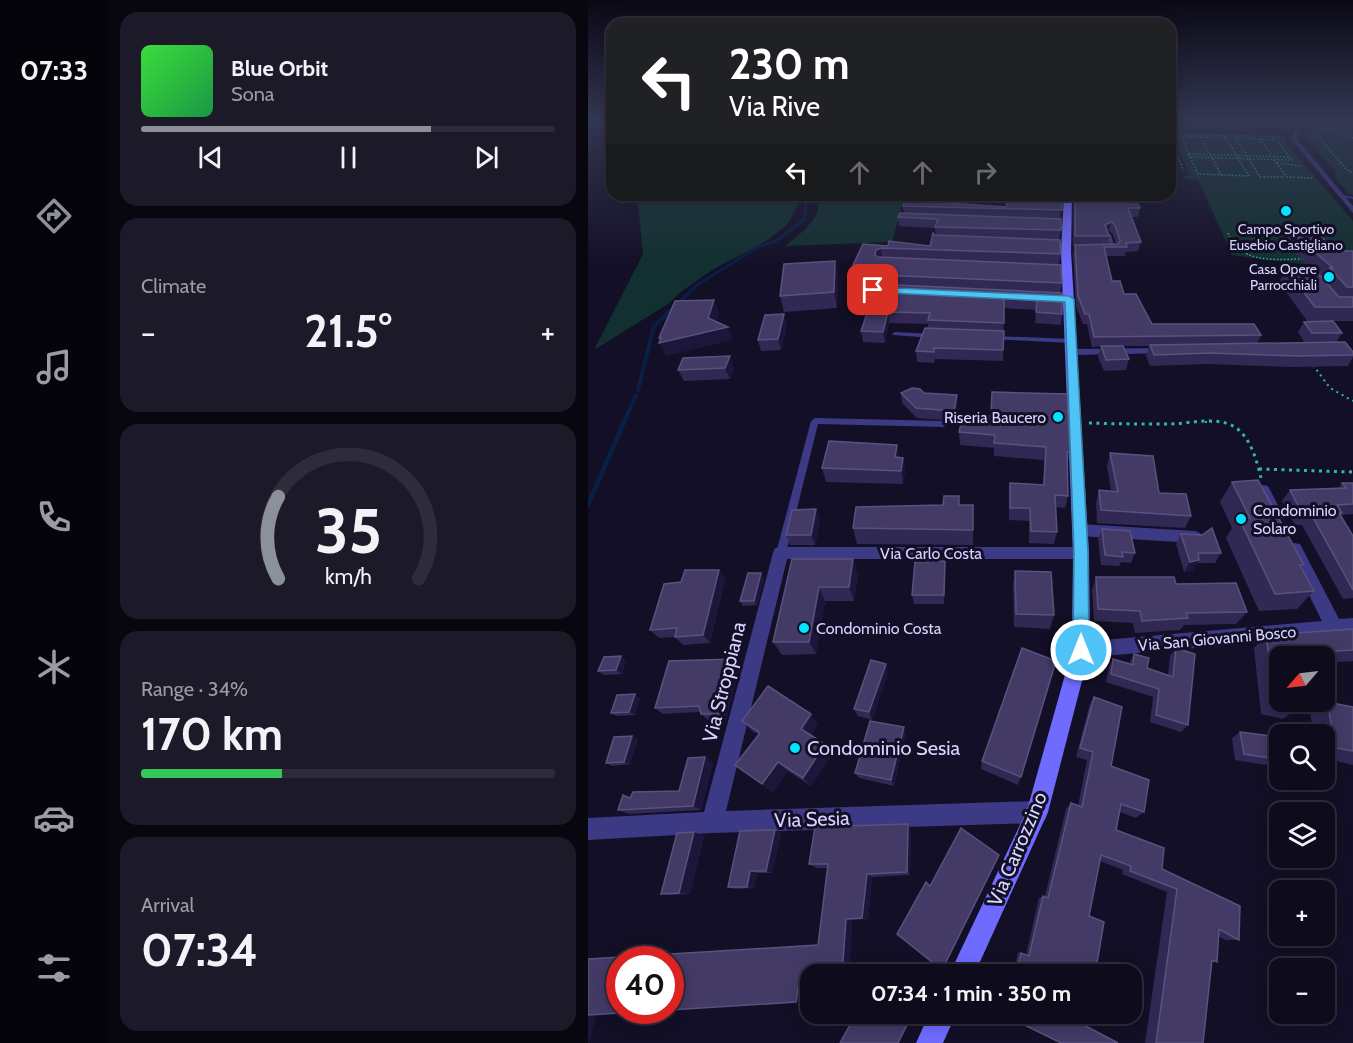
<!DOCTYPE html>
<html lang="en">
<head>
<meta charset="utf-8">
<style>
  body { margin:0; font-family:Cabin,sans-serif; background:#1c1929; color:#f1f3f6; height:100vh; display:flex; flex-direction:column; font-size:22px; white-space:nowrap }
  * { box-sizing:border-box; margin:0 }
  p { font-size:20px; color:#9b9ba3 }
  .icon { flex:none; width:33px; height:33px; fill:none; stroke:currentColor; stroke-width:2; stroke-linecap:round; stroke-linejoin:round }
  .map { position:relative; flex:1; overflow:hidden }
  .sheet { display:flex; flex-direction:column; gap:12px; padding:12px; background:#08060f; width:480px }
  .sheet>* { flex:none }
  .top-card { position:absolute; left:18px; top:18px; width:570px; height:183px; border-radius:18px; box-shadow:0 3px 15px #0003,0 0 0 2px #2e2b3b; background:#202124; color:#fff; overflow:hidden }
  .needle { width:39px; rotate:242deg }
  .fabs { position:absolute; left:681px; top:646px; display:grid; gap:12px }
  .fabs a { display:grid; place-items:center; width:66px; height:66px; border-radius:12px; background:#0e0b1c; box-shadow:0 3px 15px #0003,0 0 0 2px #2e2b3b; font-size:30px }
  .speed { position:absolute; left:18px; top:946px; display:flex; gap:12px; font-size:30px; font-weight:700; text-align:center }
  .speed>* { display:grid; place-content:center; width:78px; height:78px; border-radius:50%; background:#0e0b1c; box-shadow:0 3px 15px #0003,0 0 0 2px #2e2b3b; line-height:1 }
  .speed .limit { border:9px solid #d22; background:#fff; color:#111 }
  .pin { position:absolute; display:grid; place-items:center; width:51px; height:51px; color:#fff; margin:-26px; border-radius:12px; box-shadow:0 3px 9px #0006 }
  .me { position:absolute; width:66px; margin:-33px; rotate:0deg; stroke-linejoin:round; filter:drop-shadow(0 0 4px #0008) }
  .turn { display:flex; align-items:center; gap:21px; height:126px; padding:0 24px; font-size:27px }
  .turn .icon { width:78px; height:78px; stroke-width:2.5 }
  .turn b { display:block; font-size:42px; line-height:51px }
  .lanes { display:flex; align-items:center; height:57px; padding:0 24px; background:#0003; justify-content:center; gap:30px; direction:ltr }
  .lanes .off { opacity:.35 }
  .big { font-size:45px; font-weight:700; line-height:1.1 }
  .sheet .widget { flex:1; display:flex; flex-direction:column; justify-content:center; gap:9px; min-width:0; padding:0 21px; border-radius:18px; background:#1c1929 }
  .sheet .dial { align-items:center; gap:0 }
  .dial svg { height:156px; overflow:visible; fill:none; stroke:#2e2b3b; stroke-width:7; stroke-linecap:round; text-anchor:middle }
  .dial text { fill:#f1f3f6; stroke:none }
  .song { display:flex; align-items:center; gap:18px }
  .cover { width:72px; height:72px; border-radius:9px; background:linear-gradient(135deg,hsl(120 70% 55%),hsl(140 70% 35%)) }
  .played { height:6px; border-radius:3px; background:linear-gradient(90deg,#8c9099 70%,#2e2b3b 70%) }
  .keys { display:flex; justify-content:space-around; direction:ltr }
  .heat { display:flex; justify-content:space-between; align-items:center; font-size:33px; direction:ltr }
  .charge { height:9px; border-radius:4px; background:linear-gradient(90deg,#34c759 34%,#2e2b3b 0) }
  .trip { position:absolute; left:212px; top:964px; width:342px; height:60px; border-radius:18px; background:#0e0b1c; box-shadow:0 3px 15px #0003,0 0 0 2px #2e2b3b; font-weight:700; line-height:60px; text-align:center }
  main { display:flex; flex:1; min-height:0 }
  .tabs { display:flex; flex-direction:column; width:108px; justify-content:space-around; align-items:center; background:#06040b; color:#9b9ba3 }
  .tabs .icon { width:42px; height:42px }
  .tabs .selected { color:#8c9099 }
  .tabs b { font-size:27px; color:#f1f3f6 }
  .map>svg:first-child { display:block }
  .green { fill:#12302f }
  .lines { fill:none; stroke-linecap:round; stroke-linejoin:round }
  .stream-far3 { stroke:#0a1f44; stroke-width:2 }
  .stream-far2 { stroke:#0a1f44; stroke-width:3 }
  .stream-far1 { stroke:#0a1f44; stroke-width:4 }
  .stream { stroke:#0a1f44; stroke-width:4.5 }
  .path-far2 { stroke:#2fb8b0; stroke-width:1.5; stroke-dasharray:1.5 2; stroke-linecap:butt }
  .path-far1 { stroke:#2fb8b0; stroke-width:2; stroke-dasharray:2 4; stroke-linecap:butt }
  .path { stroke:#2fb8b0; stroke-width:3; stroke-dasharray:3 4.5; stroke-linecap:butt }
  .lane { fill:#3d3a85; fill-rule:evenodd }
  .street { fill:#3d3a85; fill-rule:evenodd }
  .secondary { fill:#6f6bff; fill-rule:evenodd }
  .wall { fill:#312854; fill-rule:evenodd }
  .shaded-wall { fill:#1d163a }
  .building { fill:#433a66; stroke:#5a527e; stroke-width:1.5 }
  .route { fill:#4fc3f7; stroke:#337fa1; stroke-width:1.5 }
  .poi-dot { fill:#00e5ff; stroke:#130f26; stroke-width:2 }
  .labels { text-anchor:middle; stroke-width:6; stroke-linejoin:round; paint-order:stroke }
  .far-poi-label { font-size:14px; fill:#d9d4ff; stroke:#130f26 }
  .poi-label { font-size:16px; fill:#d9d4ff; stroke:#130f26; text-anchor:start }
  .street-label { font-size:16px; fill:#d9d4ff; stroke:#130f26 }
  .near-street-label { font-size:20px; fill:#d9d4ff; stroke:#130f26 }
  .near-poi-label { font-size:20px; fill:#d9d4ff; stroke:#130f26; text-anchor:start }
</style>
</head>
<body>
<main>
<nav class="tabs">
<b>07:33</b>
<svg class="icon selected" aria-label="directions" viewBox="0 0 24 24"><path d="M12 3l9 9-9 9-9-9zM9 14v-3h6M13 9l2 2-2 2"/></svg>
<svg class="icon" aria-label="music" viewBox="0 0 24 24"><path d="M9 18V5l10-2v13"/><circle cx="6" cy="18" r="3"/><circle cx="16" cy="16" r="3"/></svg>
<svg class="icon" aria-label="phone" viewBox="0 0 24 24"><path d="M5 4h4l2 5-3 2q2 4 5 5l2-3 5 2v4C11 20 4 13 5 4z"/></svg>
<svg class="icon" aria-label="climate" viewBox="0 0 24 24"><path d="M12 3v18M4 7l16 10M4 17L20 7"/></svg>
<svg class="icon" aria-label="car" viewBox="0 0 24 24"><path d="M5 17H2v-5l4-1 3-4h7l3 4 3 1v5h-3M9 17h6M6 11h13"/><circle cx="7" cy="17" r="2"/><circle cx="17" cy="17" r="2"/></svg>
<svg class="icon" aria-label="filters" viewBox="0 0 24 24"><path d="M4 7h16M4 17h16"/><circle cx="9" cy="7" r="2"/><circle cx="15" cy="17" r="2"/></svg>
</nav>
<section class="sheet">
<div class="widget">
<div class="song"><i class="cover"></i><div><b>Blue Orbit</b><p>Sona</p></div></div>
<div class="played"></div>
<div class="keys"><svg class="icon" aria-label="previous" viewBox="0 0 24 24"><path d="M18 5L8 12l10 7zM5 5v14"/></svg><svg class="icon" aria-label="pause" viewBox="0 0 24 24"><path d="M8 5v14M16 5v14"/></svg><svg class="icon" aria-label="next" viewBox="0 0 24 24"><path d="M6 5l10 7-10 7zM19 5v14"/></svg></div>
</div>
<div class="widget"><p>Climate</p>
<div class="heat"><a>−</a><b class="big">21.5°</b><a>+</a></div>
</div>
<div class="widget dial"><svg viewBox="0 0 100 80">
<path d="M14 69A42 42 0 1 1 86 69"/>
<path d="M14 69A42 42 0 0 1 14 27" stroke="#8c9099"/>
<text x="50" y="56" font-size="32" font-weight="700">35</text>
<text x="50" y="72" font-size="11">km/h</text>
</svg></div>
<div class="widget"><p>Range · 34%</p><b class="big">170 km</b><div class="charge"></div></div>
<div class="widget"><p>Arrival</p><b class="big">07:34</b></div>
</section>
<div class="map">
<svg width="765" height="1043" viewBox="0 0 765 1043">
  <rect width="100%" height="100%" fill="#130f26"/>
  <g class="green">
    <polygon points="625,120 706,120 701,130 676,125 621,123"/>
    <polygon points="720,120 765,120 765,195 761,194 746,176 749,173 718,138 713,138"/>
    <polygon points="584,134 694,138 765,221 765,264 714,264 644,255 610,179 598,179 596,176 602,175"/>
    <polygon points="49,195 206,195 210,205 199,225 177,242 124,270 93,292 80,304 6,350 55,254"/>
    <path d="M229 195H317L304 242 197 246C211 234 238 217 229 195Z"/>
  </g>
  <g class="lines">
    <polyline class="stream-far3" points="217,195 218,198"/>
    <polyline class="stream-far2" points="97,296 109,285 170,247 188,241 217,219 218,196"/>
    <g class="stream-far1">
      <polyline points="50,390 66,326 99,295"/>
      <polyline points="36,422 48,395"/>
    </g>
    <polyline class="stream" points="0,505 37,420"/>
    <g class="path-far2">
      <polyline points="724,130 765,126"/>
      <polyline points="725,130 758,169 765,173"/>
      <polyline points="744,130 765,138"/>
      <polyline points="582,134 698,137"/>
      <polyline points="637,136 661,176"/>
      <polyline points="613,137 633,175"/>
      <polyline points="582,138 595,169"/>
      <polyline points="672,139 684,156"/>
      <polygon points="601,154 702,157 705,160 602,157"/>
      <polyline points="601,154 593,136 638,138"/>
      <polyline points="660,156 647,138 689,140 702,157"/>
      <polyline points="602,157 610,174 661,176"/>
      <polyline points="661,159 672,177 697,177"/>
      <polyline points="686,160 699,177 724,178 722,176"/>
      <polyline points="689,163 714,166"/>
      <path d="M640 233C653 265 687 259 716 259"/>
      <polyline points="656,242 700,243"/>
    </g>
    <g class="path-far1">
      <polyline points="725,365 742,388 765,401"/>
      <polyline points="617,422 624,422"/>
    </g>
    <g class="path">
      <path d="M501 423C527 424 554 424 580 424 601 424 626 416 645 426 662 435 669 461 673 478"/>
      <polyline points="671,469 765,472"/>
    </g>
    <g class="lane">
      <polygon points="750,194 765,197 765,199 750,196"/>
      <polygon points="520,233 523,235 528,251 520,252 517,250 523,248 517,235"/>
      <polygon points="307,332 346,334 349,336 346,338 305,335 304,334"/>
      <polygon points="405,336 484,339 487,341 484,343 403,339 403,337"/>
      <polygon points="227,418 356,421 360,424 356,427 230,424 198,553 196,556 193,557 190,556 188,553 223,421"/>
    </g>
    <g class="street">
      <polygon points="711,120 717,120 709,139 765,206 765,213 703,139"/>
      <polygon points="580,348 584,349 584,353 484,355 478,352 484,349"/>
      <polygon points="675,485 680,486 695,515 693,519 683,519 681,515 668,490"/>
      <polygon points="492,524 607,531 612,533 615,537 612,541 607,543 492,536 487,534 484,530 487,526"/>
      <polygon points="706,543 712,544 751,619 765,618 765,634 493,658 487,656 484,650 487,644 493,642 734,621 698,549 700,544"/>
      <polygon points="193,547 493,547 499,548 501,553 499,558 493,559 199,559 138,811 449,801 457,804 460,812 457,820 449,823 124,833 0,840 0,818 116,812 185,553 187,548"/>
    </g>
    <g class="secondary">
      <polygon points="476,195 484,195 483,252 501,553 502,650 460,812 386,975 361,975 439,810 484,650 485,553 473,252"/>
      <polygon points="341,1014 368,1014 355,1043 328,1043"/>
    </g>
  </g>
  <g class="wall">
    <polygon points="420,195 474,195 472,219 420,217 473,230 471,240 473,254 471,264 474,283 472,293 474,314 473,325 447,323 448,310 416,308 415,361 347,359 346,363 329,362 328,351 340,328 340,324 301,323 297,343 275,342 273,331 293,284 292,276 266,275 265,265 275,244 300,246 342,246 348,235 347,228 311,226 310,217 316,213 315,206 418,207"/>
    <path d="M486 195H545L552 208 550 217H543L553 242 550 251 538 252 537 256H518L524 281 564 324 673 335 669 344 717 343 710 332 716 322 754 333 748 342 765 352V357L760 366 703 367 618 364 562 366 558 356 561 346H535L541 359 538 370 516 371 510 357 513 346 504 347 499 324H495L488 306 485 254 487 246H485ZM521 231 525 234 528 244H520L521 236 519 232Z"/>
    <polygon points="703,231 745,251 765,251 765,321 719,321 691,282 698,269 724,269 697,244"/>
    <polygon points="247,261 250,276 249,308 196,312 192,296"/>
    <polygon points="199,325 193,350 173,351 170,340"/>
    <polygon points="146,367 142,379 96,381 90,370"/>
    <polygon points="313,393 336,393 369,404 366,421 329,418 314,403"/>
    <polygon points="375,415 482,452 479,464 480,496 477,508 467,507 469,532 466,544 441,543 441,521 421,520 421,496 422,483 455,485 456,460 406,456 406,448 372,445 371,432"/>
    <polygon points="522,453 571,493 603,516 597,528 509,523 508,503 511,490 523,491 519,466"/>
    <polygon points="311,458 315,458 317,472 315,484 238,482 234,468"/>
    <polygon points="644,482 716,565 714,569 726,591 709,609 671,611 638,538 644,528 632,502"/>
    <polygon points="754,483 765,483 765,514 753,515 765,536 765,598 755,599 714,525 707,525 694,501 702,490 750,489"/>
    <polygon points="372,505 385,505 385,545 269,544 265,528"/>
    <polygon points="232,520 227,545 202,545 198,535"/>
    <polygon points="514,529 547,553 543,563 533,562 531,566 513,565 510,539"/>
    <polygon points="593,534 633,553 627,563 609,563 605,570 596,572 588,544"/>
    <polygon points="204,559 270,574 266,601 237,601 228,654 194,655 185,642"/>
    <polygon points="357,561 356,604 326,604 324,595"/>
    <polygon points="427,571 466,615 462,629 426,627 425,585"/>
    <polygon points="173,573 176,578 169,605 155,606 152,601"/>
    <polygon points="508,577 588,584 659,612 648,624 596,625 592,630 547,633 545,623 506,621 504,590"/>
    <polygon points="137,579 122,643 95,645 87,637 71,638 62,630"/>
    <polygon points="765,629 765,661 736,663 736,657 692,657 710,708 695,719 673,714 666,648 678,635"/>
    <polygon points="588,648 600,725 593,732 562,722 565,697 518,682 521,667 525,659 541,663 546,654 559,668 580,675 582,656"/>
    <polygon points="38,660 34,674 16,675 10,671"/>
    <polygon points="468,661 430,785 393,769 394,761"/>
    <polygon points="151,666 138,720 120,720 113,714 112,712 75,714 67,708"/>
    <polygon points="300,672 284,720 270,716 266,709"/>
    <polygon points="506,697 523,766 556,812 548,818 532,812 528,830 574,869 651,940 637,940 630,936 629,962 624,962 615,1043 557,1043 579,892 534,874 535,870 512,861 501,916 507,975 499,975 496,974 496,975 425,975 430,952 438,955 451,898 455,896 457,896 478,809 483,803 490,806 499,760 488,757 501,707"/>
    <polygon points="52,698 47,715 28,716 23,713"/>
    <polygon points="739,702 765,707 765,765 736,758 736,735 726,735 722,713"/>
    <polygon points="154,721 230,724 223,735 244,754 223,786 200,771 185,792 147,765 171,735 164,731"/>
    <polygon points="652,732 688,759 677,765 647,760 644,738"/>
    <polygon points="318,734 306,786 271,778 267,773"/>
    <polygon points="50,739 42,764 24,766 18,763"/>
    <polygon points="125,762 113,810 41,814 30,810 42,798 91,791"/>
    <polygon points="323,829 322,875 284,877 280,919 264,920 261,975 222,975 218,999 9,1014 0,959 230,945 240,868 229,868 221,864"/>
    <polygon points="106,832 116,836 102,894 84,895 73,894"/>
    <polygon points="193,833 184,873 169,873 166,888 147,889 140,887"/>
  </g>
  <g class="shaded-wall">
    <polygon points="523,222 521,231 515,234 517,225"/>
    <polygon points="293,248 294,258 289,260 287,255 288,250"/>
    <polygon points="247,261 250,276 249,308 246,292"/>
    <polygon points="126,300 131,313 126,330 140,327 145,340 78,356 71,343 73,342 71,338 120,318"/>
    <polygon points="300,312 301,323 297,343 295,332"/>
    <polygon points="196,314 199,325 193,350 190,339"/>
    <polygon points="142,356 146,367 142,379 137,368"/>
    <polygon points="369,395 369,404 366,421 366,411"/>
    <polygon points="309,445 312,459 307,457"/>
    <polygon points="315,458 317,472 315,484 313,471"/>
    <polygon points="228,509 232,520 227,545 223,535"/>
    <polygon points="265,559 270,574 266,601 261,587"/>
    <polygon points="611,560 605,570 596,572 602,562"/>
    <polygon points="131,570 137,579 122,643 115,635"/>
    <polygon points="173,573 176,578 169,605 166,601"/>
    <polygon points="231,587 237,601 228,654 221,642"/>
    <polygon points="33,656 38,660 34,674 28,670"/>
    <polygon points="146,659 151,666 138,720 132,714"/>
    <polygon points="298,664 300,672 284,720 281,712"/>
    <polygon points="47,694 52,698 47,715 41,712"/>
    <polygon points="223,714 230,724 221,739 213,729"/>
    <polygon points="316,727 318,734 306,786 303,780"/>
    <polygon points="44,736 50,739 42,764 36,762"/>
    <polygon points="237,744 244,754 223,786 215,778"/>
    <polygon points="117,757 125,762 113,810 105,806"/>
    <polygon points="190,762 200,771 185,792 174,784"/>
    <polygon points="320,824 323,829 322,875 319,872"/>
    <polygon points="187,830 193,833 184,873 178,871"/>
    <polygon points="106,832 116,836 102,894 91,893"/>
    <polygon points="162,871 169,873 166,888 159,887"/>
    <polygon points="279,874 284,877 280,919 274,918"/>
    <polygon points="258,919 264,920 261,975 254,975"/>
    <polygon points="219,985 218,999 208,1002 210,988"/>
    <polygon points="9,1011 1,1043 0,1043 0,1013"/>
    <polygon points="313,1014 320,1014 324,1018 310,1043"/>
    <polygon points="482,1016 525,1039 531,1043 488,1021"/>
  </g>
  <g class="building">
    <polygon points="420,195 434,195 435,196 474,197 474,210 315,206 317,200 418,207"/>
    <polygon points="487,195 545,195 552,208 540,208 553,242 538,243 539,247 516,247 524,281 532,281 536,294 548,294 564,324 666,324 673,335 506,337 501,314 497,314 490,296 487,245 530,244 532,241 527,225 523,222 517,225 521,236 487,236"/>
    <polygon points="312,213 473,219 473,230 347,227 350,219 310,217"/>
    <polygon points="703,231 730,232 745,251 765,251 765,287 759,287 742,268 745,268"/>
    <polygon points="345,233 347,235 472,240 473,254 293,248 288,250 287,255 290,257 473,265 474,283 292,275 295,267 265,265 275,244 300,246 301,241 342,246"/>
    <polygon points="247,261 246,292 192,296 196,264"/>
    <polygon points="730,268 729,272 751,297 765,297 765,307 727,307 698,269"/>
    <polygon points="289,284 474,293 474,314 448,312 449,299 416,298 416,323 340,320 342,313 300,312 295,332 273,331"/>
    <polygon points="126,300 120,318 140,327 71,343 73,338 71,338 87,301"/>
    <polygon points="196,314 190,339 170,340 177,315"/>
    <polygon points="745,321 754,333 724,333 716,322"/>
    <polygon points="337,328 416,331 415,350 346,348 346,352 328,351"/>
    <polygon points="757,342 765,352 765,355 709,356 622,353 566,355 562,345"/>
    <polygon points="513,346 535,346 541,359 518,360"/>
    <polygon points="142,356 137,368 90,370 95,358"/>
    <polygon points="324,388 332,389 336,393 369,395 366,411 328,408 313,393"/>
    <polygon points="404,392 479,394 482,452 479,452 480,496 467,495 469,532 443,531 442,508 422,508 422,483 456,485 458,447 406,443 407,435 371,432 375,415 403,416"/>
    <polygon points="241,441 309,445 307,457 315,458 313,471 234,468"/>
    <polygon points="522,453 565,456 571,493 598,494 603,516 513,510 511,490 530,492"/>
    <polygon points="670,480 716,565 712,565 726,591 687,594 651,518 662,518 644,482"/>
    <polygon points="754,483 765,483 765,504 749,505 754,513 751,513 765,536 765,590 723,514 715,515 702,490 758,488"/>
    <polygon points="356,496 371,496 371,505 385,505 385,530 265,528 268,507 355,505"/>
    <polygon points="228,509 223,535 198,535 204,510"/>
    <polygon points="624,528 633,553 610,553 611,560 602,562 593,534 614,535"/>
    <polygon points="514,529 542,531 547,553 534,552 535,557 517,555"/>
    <polygon points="204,559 265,559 261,587 231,587 221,642 185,642"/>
    <polygon points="357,561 356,595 324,595 327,562"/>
    <polygon points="97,570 131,570 115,635 87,637 89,628 62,630 76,584 93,582"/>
    <polygon points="427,571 463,572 466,615 428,614"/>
    <polygon points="160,573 173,573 166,601 152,601"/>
    <polygon points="508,577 586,577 588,584 648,583 659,612 598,613 600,618 554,621 552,611 510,609"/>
    <polygon points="765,629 765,650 697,654 698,657 692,657 692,702 709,702 710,708 687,703 678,635"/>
    <polygon points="434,648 468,661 433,777 394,761"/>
    <polygon points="588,648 607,654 600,725 568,715 571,689 523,674 525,659 545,665 546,654 561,658 559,668 585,677"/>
    <polygon points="33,656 28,670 10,671 16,657"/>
    <polygon points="146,659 132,714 113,714 111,706 67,708 81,661"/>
    <polygon points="283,660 298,664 281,712 266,709"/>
    <polygon points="180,686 223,714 213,729 237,744 215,778 190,762 174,784 147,765 172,733 154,721"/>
    <polygon points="47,694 41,712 23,713 29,695"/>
    <polygon points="506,697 534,707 523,766 561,780 556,812 533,804 528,830 576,848 574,869 652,906 651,940 631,929 629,962 624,960 615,1043 568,1043 589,889 542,871 543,866 513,855 501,916 516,922 507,975 502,975 496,973 496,975 428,975 433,953 441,956 455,896 460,898 483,803 494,807 505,752 492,748"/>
    <polygon points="739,702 765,707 765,751 748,748"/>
    <polygon points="282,721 316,727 303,780 267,773"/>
    <polygon points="652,732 683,736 688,759 656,754"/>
    <polygon points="44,736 36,762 18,763 26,737"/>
    <polygon points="117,757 105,806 30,810 35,795 42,798 45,792 91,791 100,758"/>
    <polygon points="320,824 319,872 279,874 274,918 258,919 254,975 222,975 222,987 210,988 208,1002 82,1010 82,960 32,960 32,1011 64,1011 0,1015 0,959 230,945 240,864 221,864 227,827"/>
    <polygon points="373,828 411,855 354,970 309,934 338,882 342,886"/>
    <polygon points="187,830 178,871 162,871 159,887 140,887 152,831"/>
    <polygon points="106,832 91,893 73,894 89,833"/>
    <polygon points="268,1014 313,1014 321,1021 310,1043 252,1043"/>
    <polygon points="418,1014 489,1014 488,1021 530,1043 473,1043 418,1016"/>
  </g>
  <linearGradient id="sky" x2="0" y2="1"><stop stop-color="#0a0815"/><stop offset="0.45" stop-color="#333752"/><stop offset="1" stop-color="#333752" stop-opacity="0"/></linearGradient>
  <rect width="765" height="266" fill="url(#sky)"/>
  <polygon class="route" points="285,287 481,296 486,299 500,553 501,650 499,655 493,658 488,655 485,650 486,553 477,302 282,292 281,290"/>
  <g class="poi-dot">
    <circle cx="698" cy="211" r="6"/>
    <circle cx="741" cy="277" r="6"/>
    <circle cx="470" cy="417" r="6"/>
    <circle cx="653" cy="519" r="6"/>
    <circle cx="216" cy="628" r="6"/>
    <circle cx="207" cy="748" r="6"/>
  </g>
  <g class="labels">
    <g class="far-poi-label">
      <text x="698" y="234">Campo Sportivo<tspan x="698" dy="16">Eusebio Castigliano</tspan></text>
      <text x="729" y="274" text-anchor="end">Casa Opere<tspan x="729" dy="16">Parrocchiali</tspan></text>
    </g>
    <g class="poi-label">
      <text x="458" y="423" text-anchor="end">Riseria Baucero</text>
      <text x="665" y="516">Condominio<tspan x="665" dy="18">Solaro</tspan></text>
      <text x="228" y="634">Condominio Costa</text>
    </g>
    <g class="street-label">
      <text x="343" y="559">Via Carlo Costa</text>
      <text transform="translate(629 638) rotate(-5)" y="6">Via San Giovanni Bosco</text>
    </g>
    <g class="near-street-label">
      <text transform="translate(136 682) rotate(-76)" y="7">Via Stroppiana</text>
      <text transform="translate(224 819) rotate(-2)" y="7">Via Sesia</text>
      <text transform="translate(429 849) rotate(-67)" y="7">Via Carrozzino</text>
    </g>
    <g class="near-poi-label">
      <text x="219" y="755">Condominio Sesia</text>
    </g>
  </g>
</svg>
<div class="fabs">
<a><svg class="needle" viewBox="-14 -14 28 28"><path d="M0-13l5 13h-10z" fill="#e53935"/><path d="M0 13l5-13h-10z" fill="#9b9ba3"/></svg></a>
<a><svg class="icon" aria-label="search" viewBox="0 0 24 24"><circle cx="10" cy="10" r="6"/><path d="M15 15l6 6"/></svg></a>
<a><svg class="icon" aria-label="layers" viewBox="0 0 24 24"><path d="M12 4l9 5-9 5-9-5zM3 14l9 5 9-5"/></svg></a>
<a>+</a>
<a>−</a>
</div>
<div class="speed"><div class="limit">40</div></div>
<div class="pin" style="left:285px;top:290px;background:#d93025"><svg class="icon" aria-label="arrive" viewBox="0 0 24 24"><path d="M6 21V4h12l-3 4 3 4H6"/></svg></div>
<svg class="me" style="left:493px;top:650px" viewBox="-20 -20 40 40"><circle r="17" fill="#4fc3f7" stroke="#fff" stroke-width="3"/><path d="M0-11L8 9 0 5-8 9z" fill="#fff"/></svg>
<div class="trip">07:34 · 1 min · 350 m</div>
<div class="top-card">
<div class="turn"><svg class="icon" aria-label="left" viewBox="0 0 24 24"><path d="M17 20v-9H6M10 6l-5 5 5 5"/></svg><div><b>230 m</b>Via Rive</div></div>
<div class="lanes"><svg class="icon" aria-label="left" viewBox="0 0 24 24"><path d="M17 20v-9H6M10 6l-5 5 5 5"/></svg><svg class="icon off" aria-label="ahead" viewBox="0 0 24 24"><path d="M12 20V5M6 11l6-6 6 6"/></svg><svg class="icon off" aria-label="ahead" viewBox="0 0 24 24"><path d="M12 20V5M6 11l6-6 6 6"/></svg><svg class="icon off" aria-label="right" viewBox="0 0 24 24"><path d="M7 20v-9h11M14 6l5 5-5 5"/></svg></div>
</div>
</div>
</main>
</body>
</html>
